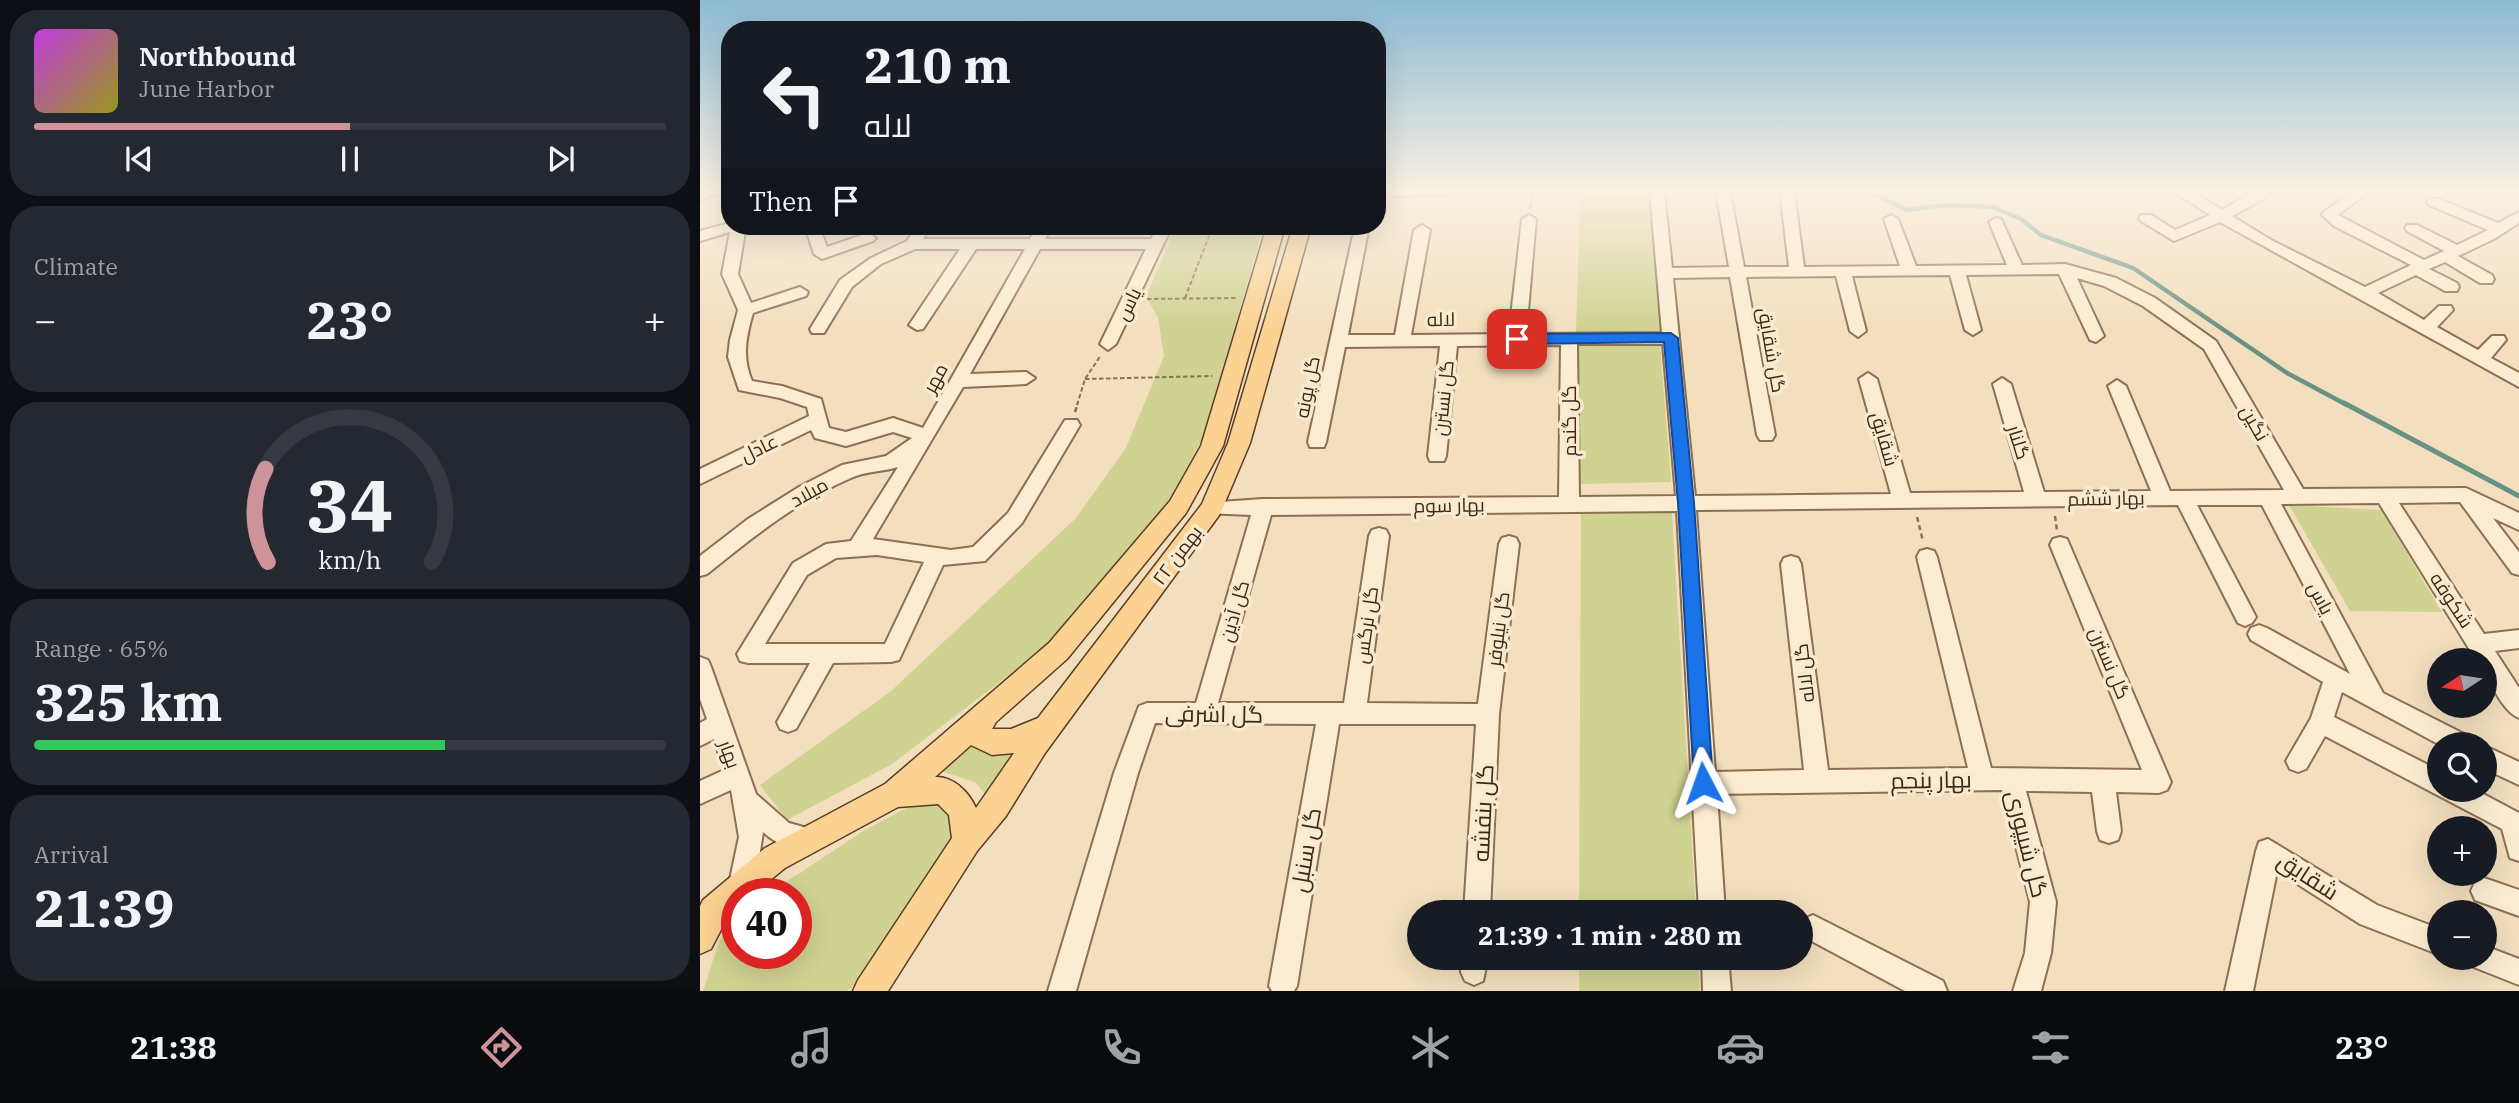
<!DOCTYPE html>
<html lang="en">
<head>
<meta charset="utf-8">
<style>
  body { margin:0; font-family:"IBM Plex Serif",Cairo,serif; background:#242831; color:#f1f3f6; height:100vh; display:flex; flex-direction:column; font-size:26px; white-space:nowrap }
  * { box-sizing:border-box; margin:0 }
  p { font-size:23px; color:#9ea1a6 }
  .icon { flex:none; width:38px; height:38px; fill:none; stroke:currentColor; stroke-width:2; stroke-linecap:round; stroke-linejoin:round }
  .map { position:relative; flex:1; overflow:hidden }
  .sheet { display:flex; flex-direction:column; gap:10px; padding:10px; background:#0d0f14; width:700px }
  .sheet>* { flex:none }
  .top-card { position:absolute; left:21px; top:21px; width:665px; height:214px; border-radius:28px; box-shadow:0 7px 28px #0002; background:#171b24; color:#f1f3f6; overflow:hidden }
  .needle { width:46px; rotate:258deg }
  .tools { position:absolute; left:1727px; top:648px; display:grid; gap:14px }
  .tools a { display:grid; place-items:center; width:70px; height:70px; border-radius:50%; background:#171b24; box-shadow:0 7px 28px #0002; font-size:35px }
  .speed { position:absolute; left:21px; top:878px; display:flex; gap:14px; font-size:35px; font-weight:700; text-align:center }
  .speed>* { display:grid; place-content:center; width:91px; height:91px; border-radius:50%; background:#171b24; box-shadow:0 7px 28px #0002; line-height:1 }
  .speed .limit { border:10px solid #d22; background:#fff; color:#111 }
  .pin { position:absolute; display:grid; place-items:center; width:60px; height:60px; color:#fff; margin:-30px; border-radius:14px; box-shadow:0 4px 10px #0006 }
  .me { position:absolute; width:77px; margin:-38px; rotate:356deg; stroke-linejoin:round; filter:drop-shadow(0 0 5px #0008) }
  .turn { display:flex; align-items:center; gap:24px; height:147px; padding:0 28px; font-size:32px }
  .turn .icon { width:91px; height:91px; stroke-width:2.5 }
  .turn b { display:block; font-size:49px; line-height:60px }
  .then { display:flex; align-items:center; height:66px; padding:0 28px; background:#0003; gap:14px; font-size:26px }
  .big { font-size:52px; font-weight:800; line-height:1.1 }
  .sheet .widget { flex:1; display:flex; flex-direction:column; justify-content:center; gap:10px; min-width:0; padding:0 24px; border-radius:28px; background:#242831 }
  .sheet .dial { align-items:center; gap:0 }
  .dial svg { height:182px; overflow:visible; fill:none; stroke:#363941; stroke-width:7; stroke-linecap:round; text-anchor:middle }
  .dial text { fill:#f1f3f6; stroke:none }
  .song { display:flex; align-items:center; gap:21px }
  .cover { width:84px; height:84px; border-radius:10px; background:linear-gradient(135deg,hsl(290 70% 55%),hsl(60 70% 35%)) }
  .played { height:7px; border-radius:4px; background:linear-gradient(90deg,#ce9399 50%,#363941 50%) }
  .keys { display:flex; justify-content:space-around; direction:ltr }
  .heat { display:flex; justify-content:space-between; align-items:center; font-size:38px; direction:ltr }
  .charge { height:10px; border-radius:5px; background:linear-gradient(90deg,#34c759 65%,#363941 0) }
  .trip { position:absolute; left:707px; top:900px; width:406px; height:70px; border-radius:35px; background:#171b24; box-shadow:0 7px 28px #0002; font-weight:800; line-height:70px; text-align:center }
  .dock { display:flex; height:112px; justify-content:space-around; align-items:center; background:#090b0e; color:#9ea1a6 }
  .dock .icon { width:49px; height:49px }
  .dock .active { color:#ce9399 }
  .dock b { font-size:32px; color:#f1f3f6 }
  main { display:flex; flex:1; min-height:0 }
  .map>svg:first-child { display:block }
  .green { fill:#cfd290 }
  .lines { fill:none; stroke-linecap:round; stroke-linejoin:round }
  .stream-far1 { stroke:#689285; stroke-width:4.5 }
  .stream { stroke:#689285; stroke-width:5 }
  .minor-casing { stroke:#8d6f54; stroke-width:4 }
  .major-casing { stroke:#5a3d29; stroke-width:3 }
  .path-far1 { stroke:#8d6f54; stroke-width:2; stroke-dasharray:4.5 2.5; stroke-linecap:butt }
  .path { stroke:#8d6f54; stroke-width:2.5; stroke-dasharray:5 3.5; stroke-linecap:butt }
  .minor { fill:#fcedd2; fill-rule:evenodd }
  .major { fill:#fbd291; fill-rule:evenodd }
  .route { fill:#1a73e8; stroke:#114b97; stroke-width:2 }
  .labels { text-anchor:middle; stroke-width:7; stroke-linejoin:round; paint-order:stroke }
  .street-label { font-size:19px; fill:#3a281b; stroke:#f9eace }
  .near-street-label { font-size:23px; fill:#3a281b; stroke:#f9eace }
</style>
</head>
<body>
<main>
<section class="sheet">
<div class="widget">
<div class="song"><i class="cover"></i><div><b>Northbound</b><p>June Harbor</p></div></div>
<div class="played"></div>
<div class="keys"><svg class="icon" aria-label="previous" viewBox="0 0 24 24"><path d="M18 5L8 12l10 7zM5 5v14"/></svg><svg class="icon" aria-label="pause" viewBox="0 0 24 24"><path d="M8 5v14M16 5v14"/></svg><svg class="icon" aria-label="next" viewBox="0 0 24 24"><path d="M6 5l10 7-10 7zM19 5v14"/></svg></div>
</div>
<div class="widget"><p>Climate</p>
<div class="heat"><a>−</a><b class="big">23°</b><a>+</a></div>
</div>
<div class="widget dial"><svg viewBox="0 0 100 80">
<path d="M14 69A42 42 0 1 1 86 69"/>
<path d="M14 69A42 42 0 0 1 13 28" stroke="#ce9399"/>
<text x="50" y="56" font-size="32" font-weight="700">34</text>
<text x="50" y="72" font-size="11">km/h</text>
</svg></div>
<div class="widget"><p>Range · 65%</p><b class="big">325 km</b><div class="charge"></div></div>
<div class="widget"><p>Arrival</p><b class="big">21:39</b></div>
</section>
<div class="map">
<svg width="1819" height="991" viewBox="0 0 1819 991">
  <rect width="100%" height="100%" fill="#f3dfbe"/>
  <g class="green">
    <polygon points="949,197 960,331 876,332 880,198"/>
    <polygon points="476,226 564,226 502,439 466,506 346,647 192,764 87,820 60,785 190,692 376,518 426,448 464,356 458,318 446,297"/>
    <polygon points="960,344 971,482 880,484 879,346"/>
    <polygon points="1589,505 1681,510 1742,612 1650,611"/>
    <polygon points="881,512 972,512 996,912 879,912"/>
    <polygon points="270,734 315,752 289,798 275,782 240,771"/>
    <polygon points="216,803 236,804 251,818 252,837 241,865 156,984 147,991 3,991 20,939 37,920 37,954 96,954 96,894 68,894 163,831"/>
    <polygon points="879,957 998,957 1000,991 879,991"/>
  </g>
  <g class="lines">
    <polyline class="stream-far1" points="1167,191 1207,210 1245,205 1293,207 1321,219 1341,235 1433,268 1587,373 1647,405"/>
    <polyline class="stream" points="1644,403 1819,496"/>
    <g class="minor-casing">
      <g id="minor">
        <polygon points="1,191 25,191 0,200"/>
        <polygon points="677,191 753,191 746,195 677,196"/>
        <path d="M950 191H964L972 268 1029 267 1016 191H1030L1044 267H1089L1080 191H1094L1104 267 1200 266 1184 219 1191 215 1198 219 1216 266 1307 265 1289 222 1296 218 1301 219 1322 265 1365 264 1416 278 1455 298 1516 341 1603 489 1766 488 1819 513V530L1793 518 1819 552V575L1812 573 1760 502 1699 503 1784 634 1819 630V648L1795 651 1819 688V718C1803 712 1785 677 1785 660H1776L1679 503 1581 504 1683 693 1768 736 1771 744 1740 745 1642 692 1634 717 1740 771V789H1774L1819 813V861L1810 858 1802 829 1625 736 1606 769 1598 772 1590 769 1586 761 1611 718 1623 682 1551 640 1548 634 1551 628 1559 625 1567 628 1650 674 1562 505H1497L1556 617 1552 623 1545 626 1538 623 1478 505 996 510 1015 772 1104 770 1081 564 1084 558 1091 556 1098 558 1101 564 1128 770 1268 768 1217 557 1220 551 1227 549 1234 551 1237 557 1291 768 1442 770 1350 545 1353 539 1360 537 1367 539 1471 782 1467 790 1459 793 1416 792 1421 831 1418 840 1409 843 1400 840 1397 831 1392 792 1326 791 1356 902 1351 953 1341 991H1313L1325 953 1330 902 1302 790 1017 794 1025 912H999L977 511 571 515 518 703H644L669 536 672 530 679 528 686 530 689 536 667 703 778 704 799 544 802 538 809 536 816 538 819 544 799 714 790 912H764L776 724H639L597 986 594 991H572L569 986 616 724 455 723 438 773 376 991H348L414 773 439 706 447 703H496L551 515 505 513 502 508 505 503 563 499 859 497 861 345 757 346 746 456 744 461H730L728 456 740 346 645 347 626 442 624 447H610L608 442 655 226H669L648 335H695L714 230 722 225 730 230 711 335 809 334 822 219 829 215 836 219 826 334 962 333ZM1359 274 1390 340 1396 342 1404 336 1377 278 1404 286 1443 306 1504 349 1584 490 1470 491 1426 386 1417 380 1408 386 1451 491 1344 492 1311 384 1302 378 1293 384 1324 492 1210 493 1177 379 1168 373 1159 379 1191 494 995 496 973 278 1030 277 1057 435 1060 440H1072L1075 435 1046 277 1136 276 1150 331 1158 337 1166 331 1152 276 1250 275 1265 330 1273 335 1281 330 1266 275ZM877 344H963L976 496 879 497Z"/>
        <polygon points="1473,191 1491,191 1522,210 1555,191 1572,191 1560,201 1532,216 1571,240 1665,287 1711,265 1634,226 1622,215 1624,212 1652,191 1669,191 1638,215 1724,260 1744,251 1707,231 1705,228 1707,225 1717,225 1757,245 1788,230 1729,205 1727,202 1729,199 1739,199 1798,223 1819,212 1819,223 1794,239 1758,256 1792,275 1794,279 1792,283 1780,283 1745,262 1729,269 1757,283 1759,287 1757,291 1745,291 1716,275 1678,293 1724,320 1739,306 1751,306 1753,310 1737,327 1778,350 1792,336 1804,336 1806,340 1791,358 1819,373 1819,387 1520,222 1474,241 1441,221 1439,218 1441,215 1451,215 1475,230 1510,215"/>
        <path d="M30 223V226H46L38 274 51 303 100 287 108 292 106 296 53 313C46 337 42 358 52 381L82 386 121 399 129 428 146 432 193 418 223 428 325 249H276L223 329 217 330 209 325 260 249H215L181 264 152 287 124 333H112L110 329 140 280 171 258 207 241 217 226H231L223 239H330L338 226H352L345 239H451L458 226H472L416 344 408 350 400 344 446 249H340L270 374 326 372 335 378 326 384 263 387 173 539 251 550 273 547 308 513 365 420H377L380 425 322 523 285 561 243 565 199 660 191 662 133 663 96 729 88 732 80 729 77 722 110 663H48L40 661 37 654 93 563 126 544 151 541 198 467C183 472 165 471 151 478 97 501 52 538 7 574L0 576V556L48 519 99 487 142 465 186 456 212 438 193 432 146 446 115 438 111 430 0 484V469L109 416 107 407 80 398 39 390 28 357 30 340 38 310 22 274 30 232 0 241V231ZM177 555 224 562 185 644H65L107 575 136 558Z"/>
        <polygon points="105,226 119,226 127,247 168,233 176,238 173,241 122,259 114,254"/>
        <path d="M0 657 8 660 11 667 56 794 89 823 118 831 121 840 118 849C100 856 76 844 63 832L55 884 48 894 33 893 29 884 39 837 31 790 0 804V781L24 770 14 739 0 746V723L7 719 0 699Z"/>
        <polygon points="1785,746 1819,762 1819,785 1785,769"/>
        <polygon points="1568,839 1677,905 1740,929 1740,955 1660,924 1577,871 1553,991 1525,991 1556,851 1559,842"/>
        <polygon points="1784,878 1819,890 1819,916 1775,900 1771,891 1775,882"/>
        <polygon points="1113,915 1243,981 1247,991 1205,991 1104,937 1101,930 1104,919"/>
        <polygon points="1785,946 1819,959 1819,985 1771,966 1767,957 1785,957"/>
        <polygon points="762,957 788,957 783,981 774,985 765,981 761,972"/>
        <polygon points="1002,957 1028,957 1031,991 1003,991"/>
      </g>
    </g>
    <g class="major-casing">
      <path id="major" d="M567 226H585L523 446 486 513 367 659 296 722 292 729H311L338 718 502 504 528 443 593 226H611L550 443 520 514 345 753 306 816 277 851 188 991H153L158 980 252 838 249 815 238 804 198 807 85 868 53 894H37V910L25 922 11 949 0 954V906L3 900 65 848 185 784 349 643 470 501 501 446ZM271 745 292 755 314 753 276 808C269 792 253 776 235 777Z"/>
    </g>
    <g class="path-far1">
      <polyline points="830,209 832,191"/>
      <polyline points="479,233 556,231"/>
      <polyline points="485,298 513,226"/>
      <polyline points="447,299 538,298"/>
      <polyline points="385,379 512,376"/>
      <polyline points="377,405 385,379 401,355"/>
    </g>
    <g class="path">
      <polyline points="375,412 378,403"/>
      <polyline points="1355,516 1357,530"/>
      <polyline points="1217,517 1223,541"/>
    </g>
    <use href="#minor" class="minor"/>
    <use href="#major" class="major"/>
  </g>
  <linearGradient id="sky" x2="0" y2="1"><stop stop-color="#8cbad4"/><stop offset="0.58" stop-color="#faf1e2"/><stop offset="1" stop-color="#faf1e2" stop-opacity="0"/></linearGradient>
  <rect width="1819" height="330" fill="url(#sky)"/>
  <polygon class="route" points="971,333 978,338 994,503 1013,783 1010,790 1003,792 996,790 994,783 978,503 964,342 817,344 810,339 817,334"/>
  <g class="labels">
    <g class="street-label">
      <text transform="translate(428 304) rotate(-64)" y="7">یاس</text>
      <text transform="translate(741 319) rotate(-1)" y="7">لاله</text>
      <text transform="translate(1072 350) rotate(80)" y="7">گل شقایق</text>
      <text transform="translate(235 378) rotate(-61)" y="7">مهر</text>
      <text transform="translate(607 387) rotate(-79)" y="7">گل پونه</text>
      <text transform="translate(743 398) rotate(-84)" y="7">گل نسترن</text>
      <text transform="translate(869 421) rotate(-90)" y="7">گل گندم</text>
      <text transform="translate(1555 423) rotate(60)" y="7">نگین</text>
      <text transform="translate(1185 439) rotate(74)" y="7">شقایق</text>
      <text transform="translate(1319 442) rotate(73)" y="7">گلنار</text>
      <text transform="translate(59 448) rotate(-26)" y="7">عادل</text>
      <text transform="translate(109 492) rotate(-29)" y="7">میلاد</text>
      <text transform="translate(1406 498) rotate(-1)" y="7">بهار ششم</text>
      <text transform="translate(749 505) rotate(-1)" y="7">بهار سوم</text>
      <text transform="translate(477 555) rotate(-53)" y="7">۲۲ بهمن</text>
      <text transform="translate(1621 598) rotate(62)" y="7">یاس</text>
      <text transform="translate(1752 600) rotate(57)" y="7">شکوفه</text>
      <text transform="translate(534 611) rotate(-74)" y="7">گل آذین</text>
      <text transform="translate(666 625) rotate(-82)" y="7">گل نرگس</text>
      <text transform="translate(798 629) rotate(-83)" y="7">گل نیلوفر</text>
      <text transform="translate(1410 663) rotate(67)" y="7">گل نسترن</text>
      <text transform="translate(1104 673) rotate(-97)" y="7">گل لاله</text>
      <text transform="translate(30 754) rotate(70)" y="7">بهار</text>
    </g>
    <g class="near-street-label">
      <text transform="translate(514 714) rotate(1)" y="8">گل اشرفی</text>
      <text transform="translate(1231 780) rotate(-1)" y="8">بهار پنجم</text>
      <text transform="translate(783 813) rotate(-87)" y="8">گل بنفشه</text>
      <text transform="translate(1327 844) rotate(76)" y="8">گل شیپوری</text>
      <text transform="translate(606 850) rotate(-80)" y="8">گل سنبل</text>
      <text transform="translate(1608 876) rotate(33)" y="8">شقایق</text>
    </g>
  </g>
</svg>
<div class="tools">
<a><svg class="needle" viewBox="-14 -14 28 28"><path d="M0-13l5 13h-10z" fill="#e53935"/><path d="M0 13l5-13h-10z" fill="#9ea1a6"/></svg></a>
<a><svg class="icon" aria-label="search" viewBox="0 0 24 24"><circle cx="10" cy="10" r="6"/><path d="M15 15l6 6"/></svg></a>
<a>+</a>
<a>−</a>
</div>
<div class="speed"><div class="limit">40</div></div>
<div class="pin" style="left:817px;top:339px;background:#d93025"><svg class="icon" aria-label="arrive" viewBox="0 0 24 24"><path d="M6 21V4h12l-3 4 3 4H6"/></svg></div>
<svg class="me" style="left:1003px;top:783px" viewBox="-20 -20 40 40"><path d="M0-17L14 15 0 8-14 15z" fill="#1a73e8" stroke="#fff" stroke-width="4"/></svg>
<div class="trip">21:39 · 1 min · 280 m</div>
<div class="top-card">
<div class="turn"><svg class="icon" aria-label="left" viewBox="0 0 24 24"><path d="M17 20v-9H6M10 6l-5 5 5 5"/></svg><div><b>210 m</b>لاله</div></div>
<div class="then">Then<svg class="icon" aria-label="arrive" viewBox="0 0 24 24"><path d="M6 21V4h12l-3 4 3 4H6"/></svg></div>
</div>
</div>
</main>
<nav class="dock">
<b>21:38</b>
<svg class="icon active" aria-label="directions" viewBox="0 0 24 24"><path d="M12 3l9 9-9 9-9-9zM9 14v-3h6M13 9l2 2-2 2"/></svg>
<svg class="icon" aria-label="music" viewBox="0 0 24 24"><path d="M9 18V5l10-2v13"/><circle cx="6" cy="18" r="3"/><circle cx="16" cy="16" r="3"/></svg>
<svg class="icon" aria-label="phone" viewBox="0 0 24 24"><path d="M5 4h4l2 5-3 2q2 4 5 5l2-3 5 2v4C11 20 4 13 5 4z"/></svg>
<svg class="icon" aria-label="climate" viewBox="0 0 24 24"><path d="M12 3v18M4 7l16 10M4 17L20 7"/></svg>
<svg class="icon" aria-label="car" viewBox="0 0 24 24"><path d="M5 17H2v-5l4-1 3-4h7l3 4 3 1v5h-3M9 17h6M6 11h13"/><circle cx="7" cy="17" r="2"/><circle cx="17" cy="17" r="2"/></svg>
<svg class="icon" aria-label="filters" viewBox="0 0 24 24"><path d="M4 7h16M4 17h16"/><circle cx="9" cy="7" r="2"/><circle cx="15" cy="17" r="2"/></svg>
<b>23°</b>
</nav>
</body>
</html>
